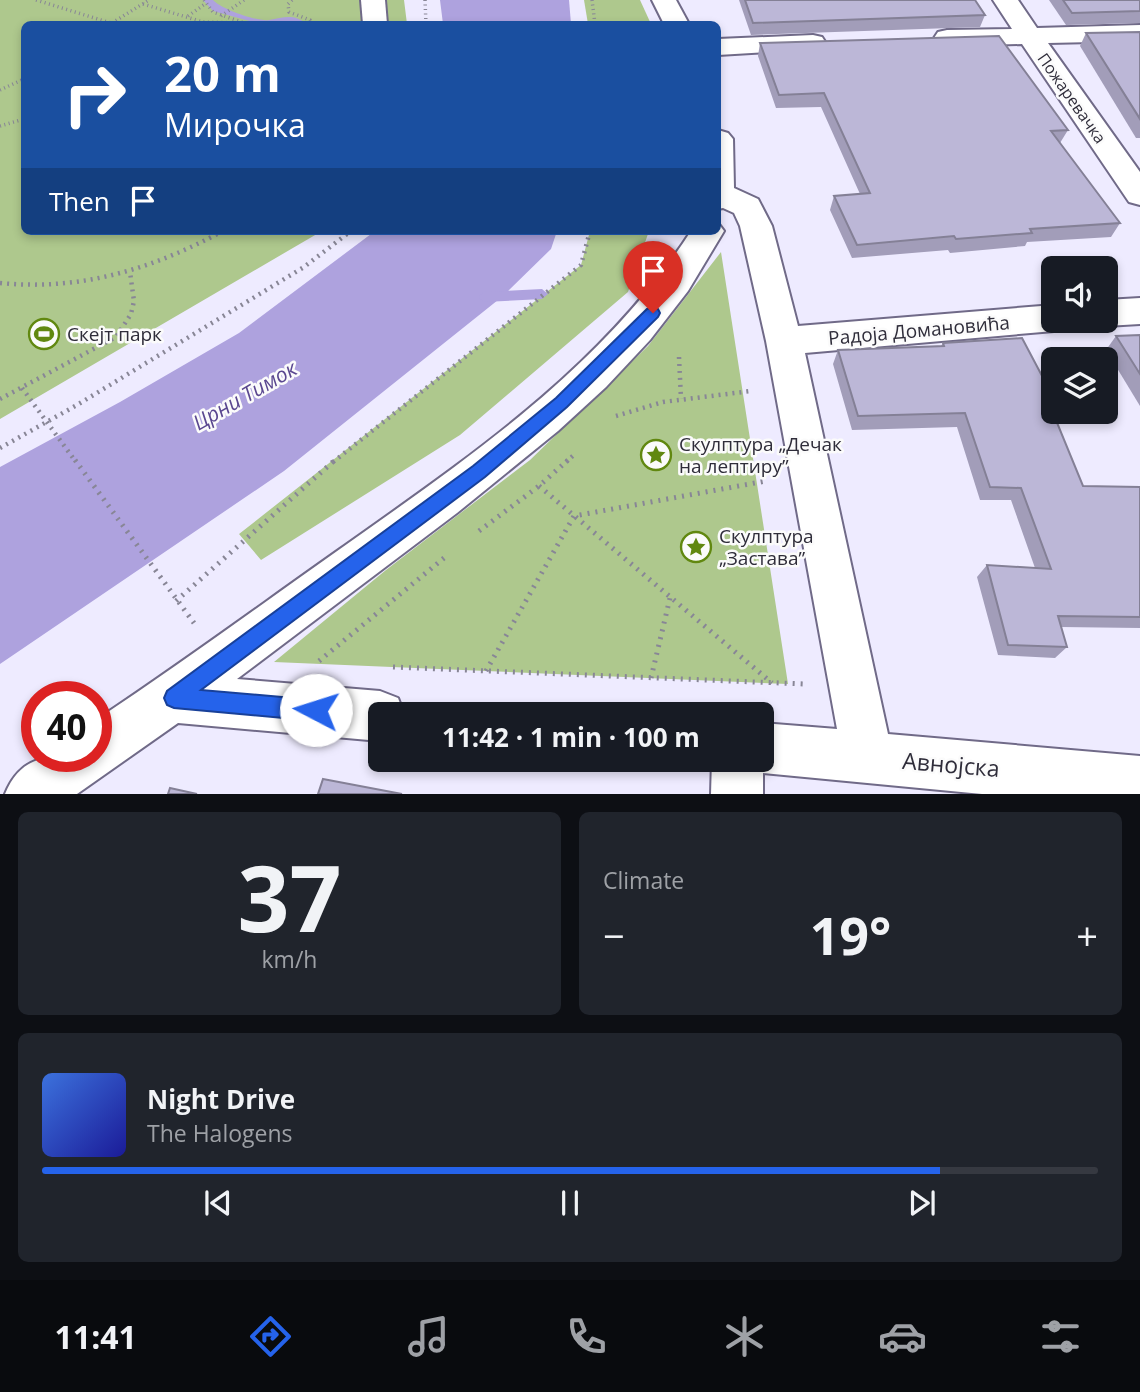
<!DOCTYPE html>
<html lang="en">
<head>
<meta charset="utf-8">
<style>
  body { margin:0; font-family:"Open Sans",sans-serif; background:#20242c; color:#f1f3f6; height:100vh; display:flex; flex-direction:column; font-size:26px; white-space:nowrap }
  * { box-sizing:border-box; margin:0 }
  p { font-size:23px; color:#9ea1a6 }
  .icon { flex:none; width:38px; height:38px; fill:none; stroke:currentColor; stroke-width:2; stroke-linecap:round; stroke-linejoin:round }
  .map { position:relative; height:794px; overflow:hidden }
  .details { display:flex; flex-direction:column; gap:18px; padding:18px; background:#0d0f14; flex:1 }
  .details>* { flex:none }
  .hud { position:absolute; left:21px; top:21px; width:700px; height:214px; border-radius:10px; box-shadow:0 4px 10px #0003; background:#1a4fa0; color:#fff; overflow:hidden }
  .tools { position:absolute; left:1041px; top:256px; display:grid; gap:14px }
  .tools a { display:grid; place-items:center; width:77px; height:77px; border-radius:10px; background:#171b24; box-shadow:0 4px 10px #0003; font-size:35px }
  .speed { position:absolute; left:21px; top:681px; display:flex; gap:14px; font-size:35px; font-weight:700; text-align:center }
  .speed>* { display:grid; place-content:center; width:91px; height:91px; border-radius:50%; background:#171b24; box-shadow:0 4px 10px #0003; line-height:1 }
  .speed .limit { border:10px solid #d22; background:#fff; color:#111 }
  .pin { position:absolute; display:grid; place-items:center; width:60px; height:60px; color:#fff; margin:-72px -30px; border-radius:50% 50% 50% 0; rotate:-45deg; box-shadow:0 0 7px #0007 }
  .pin .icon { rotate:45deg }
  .me { position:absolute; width:77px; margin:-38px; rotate:275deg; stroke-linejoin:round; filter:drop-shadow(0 0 5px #0008) }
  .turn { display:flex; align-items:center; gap:24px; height:147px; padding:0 28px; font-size:32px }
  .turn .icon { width:91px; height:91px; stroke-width:2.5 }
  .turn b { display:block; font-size:49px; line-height:60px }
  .then { display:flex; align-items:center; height:66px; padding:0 28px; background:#0003; gap:14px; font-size:26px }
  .big { font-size:52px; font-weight:700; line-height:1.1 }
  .details .tile { flex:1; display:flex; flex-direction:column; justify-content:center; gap:10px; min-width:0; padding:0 24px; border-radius:10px; background:#20242c }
  .details .dial { align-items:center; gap:0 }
  .dial b { font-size:91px; line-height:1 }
  .song { display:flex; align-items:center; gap:21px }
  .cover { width:84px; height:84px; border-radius:10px; background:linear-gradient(135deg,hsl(220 70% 55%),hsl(240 70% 35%)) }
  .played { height:7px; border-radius:4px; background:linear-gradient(90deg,#2563eb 85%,#363941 85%) }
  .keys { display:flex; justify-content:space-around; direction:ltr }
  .heat { display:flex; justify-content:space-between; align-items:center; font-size:38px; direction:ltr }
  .details .tiles { flex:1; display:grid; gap:18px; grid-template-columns:1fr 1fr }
  .tile:last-child { grid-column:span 2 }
  .trip { position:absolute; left:368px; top:702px; width:406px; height:70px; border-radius:10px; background:#171b24; box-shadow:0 4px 10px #0003; font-weight:700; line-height:70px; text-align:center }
  .tabs { display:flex; height:112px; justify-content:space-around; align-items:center; background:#090b0e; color:#9ea1a6 }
  .tabs .icon { width:49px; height:49px }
  .tabs .selected { color:#2563eb }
  .tabs b { font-size:32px; color:#f1f3f6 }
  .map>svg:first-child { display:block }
  .green { fill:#aec88d }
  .water { fill:#aea2de }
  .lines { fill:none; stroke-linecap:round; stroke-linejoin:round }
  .stream { fill:#aea2de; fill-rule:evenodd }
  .minor-casing { stroke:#706a88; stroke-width:4 }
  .path-far2 { stroke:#888696; stroke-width:3.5; stroke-dasharray:1 3.5; stroke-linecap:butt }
  .path-far1 { stroke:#888696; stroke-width:4.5; stroke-dasharray:2 5; stroke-linecap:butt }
  .path { stroke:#888696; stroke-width:5; stroke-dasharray:2 6; stroke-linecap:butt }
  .minor { fill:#fff; fill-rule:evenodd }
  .wall { fill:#a29db9 }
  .building { fill:#bcb7d7; stroke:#848096; stroke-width:2 }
  .route { fill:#2563eb; stroke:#184099; stroke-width:2 }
  .labels { text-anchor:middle; stroke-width:5; stroke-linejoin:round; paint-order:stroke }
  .far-street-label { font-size:16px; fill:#2f2d3a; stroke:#fbfbfb }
  .street-label { font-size:19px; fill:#2f2d3a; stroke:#fbfbfb }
  .poi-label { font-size:19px; fill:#2f2d3a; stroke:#fbfbfb; text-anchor:start }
  .water-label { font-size:21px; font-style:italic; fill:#5a4790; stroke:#fbfbfb }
  .near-street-label { font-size:23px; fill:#2f2d3a; stroke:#fbfbfb }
</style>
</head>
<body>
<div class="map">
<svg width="1140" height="794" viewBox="0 0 1140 794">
  <rect width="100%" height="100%" fill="#eeebff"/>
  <g class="green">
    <polygon points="0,0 404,0 407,24 24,24 24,231 322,231 0,419"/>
    <polygon points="584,0 640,0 651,24 588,24"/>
    <polygon points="590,231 649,231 628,292 460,435 261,560 239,534 581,265"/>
    <polygon points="721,252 788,684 274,662 386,570 530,460 648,346"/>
  </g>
  <g class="water">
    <polygon points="440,0 569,0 571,24 443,24"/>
    <polygon points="375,231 557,231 551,249 503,296 284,471 0,664 0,467 120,402 239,333"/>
  </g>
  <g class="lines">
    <g class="stream">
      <path d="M203 0H213C221 9 258 22 269 20 283 18 294 13 306 24L285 22 261 24 213 11Z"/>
      <polygon points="542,289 548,294 542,299 484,302 478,297 484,292"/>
    </g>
    <g class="minor-casing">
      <g id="minor">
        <polygon points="361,0 385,0 387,24 363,24"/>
        <polygon points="652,0 676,0 689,24 664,24"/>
        <polygon points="993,0 1018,0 1037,28 1140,25 1140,41 1048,43 1140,172 1140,205 1129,202 1022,44 947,46 938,44 934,38 938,32 947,30 1012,29"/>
        <polygon points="813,35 822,37 826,43 822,49 718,55 718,39"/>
        <polygon points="718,130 728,133 733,139 734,188 758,199 772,226 798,326 1054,305 1054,320 1071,320 1067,327 1054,331 805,353 888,734 1140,756 1140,794 982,794 763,773 763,794 711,794 712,760 761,760 761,723 837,729 766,341 740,226 734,213 723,208 718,209"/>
        <path d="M718 223 724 231 688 291 650 340 606 387 558 431 457 513 237 679 380 691 398 698 404 714H380V741L178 723 77 794H5C23 750 56 756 96 756V720C179 665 259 606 340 549 471 456 602 368 691 231H718Z"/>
        <polygon points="1140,298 1140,324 1106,326 1092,320 1106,320 1106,300"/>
      </g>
    </g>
    <g class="path-far2">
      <polyline points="36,0 114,24"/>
      <polyline points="204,0 213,12 247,24"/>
      <polyline points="292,0 288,4 289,12 310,20 312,24"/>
      <polyline points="425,0 426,24"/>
      <polyline points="592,0 595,24"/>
      <polyline points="143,4 203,22 241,23"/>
      <polyline points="188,16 205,4"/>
      <polyline points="221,16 244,0"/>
      <polyline points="112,23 149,0"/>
      <polyline points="0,90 24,79"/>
      <polyline points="0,126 24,119"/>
    </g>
    <g class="path-far1">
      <path d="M0 283C81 291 152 269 223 231"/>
      <polyline points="679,357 681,399"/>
      <polyline points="22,388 76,462"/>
      <polyline points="0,399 116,337 131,314 134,301 130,272"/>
      <polyline points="616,416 663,402 751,391"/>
      <polyline points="0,448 77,405 304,267 351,231"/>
      <polyline points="333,462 581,265 590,231"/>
      <polyline points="566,462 576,453"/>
    </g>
    <g class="path">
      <polyline points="75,460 194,623"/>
      <polyline points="539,486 772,683"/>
      <polyline points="479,531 539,486 568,460"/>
      <polyline points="176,601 335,460"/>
      <polyline points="319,661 444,558"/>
      <polyline points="393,667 804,684"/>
      <polyline points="486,671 574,516 766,481"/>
      <polyline points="651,678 670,598"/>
    </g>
    <use href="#minor" class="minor"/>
  </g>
  <g class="wall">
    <polygon points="739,0 975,0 985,15 980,27 751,35"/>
    <polygon points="1049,0 1140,0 1140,23 1066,25"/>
    <polygon points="1140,32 1140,138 1136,138 1080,46 1086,33"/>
    <polygon points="760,43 1068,130 1060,143 1120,223 1111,237 1027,242 1025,246 950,253 948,250 852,258 830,210 834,196 860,194 821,107 776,108 758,56"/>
    <polygon points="1140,335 1140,406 1106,350 1116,336"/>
    <polygon points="943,343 1050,391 1046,396 1083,486 1140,487 1140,628 1061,627 1067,647 1055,658 998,655 977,577 987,565 1035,568 1011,500 980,500 957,427 852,430 833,364 838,350 941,346"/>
  </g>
  <g class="building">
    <polygon points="745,0 975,0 985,15 753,23"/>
    <polygon points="1063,0 1140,0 1140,11 1072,13"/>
    <polygon points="1140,32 1140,119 1086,33"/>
    <polygon points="999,36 1068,130 1051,131 1120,223 1030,229 1032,233 956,239 954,236 857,245 834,196 870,193 824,93 779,95 760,43"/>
    <polygon points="1140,335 1140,374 1116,336"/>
    <polygon points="1022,338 1050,391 1044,391 1083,486 1140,487 1140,617 1058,616 1067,647 1008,645 987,565 1051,569 1021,488 990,487 965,413 858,416 838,350 944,346 943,343"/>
    <polygon points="323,779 402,794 318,794"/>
    <polygon points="170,788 197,794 168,794"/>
  </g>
  <polygon class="route" points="653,307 658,309 660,313 658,317 567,407 485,477 201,690 316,700 324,703 327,710 324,718 316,721 174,708 167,705 164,698 167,691 473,466 556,398 647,309"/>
  <defs>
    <g id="stadium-ring" transform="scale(1.575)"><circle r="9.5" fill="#fbfbfb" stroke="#618810" stroke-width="1.5"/><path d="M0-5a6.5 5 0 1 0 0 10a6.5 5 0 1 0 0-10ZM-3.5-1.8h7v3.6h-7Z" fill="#618810"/></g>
    <g id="sight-ring" transform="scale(1.575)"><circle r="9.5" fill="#fbfbfb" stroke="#618810" stroke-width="1.5"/><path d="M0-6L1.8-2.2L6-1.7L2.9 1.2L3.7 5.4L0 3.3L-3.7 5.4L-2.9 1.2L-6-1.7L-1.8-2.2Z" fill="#618810"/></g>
  </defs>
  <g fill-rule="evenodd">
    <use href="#stadium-ring" x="44" y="334"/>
    <use href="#sight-ring" x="656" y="455"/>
    <use href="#sight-ring" x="696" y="547"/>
  </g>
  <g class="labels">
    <g class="far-street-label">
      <text transform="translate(1072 98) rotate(55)" y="6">Пожаревачка</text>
    </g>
    <g class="street-label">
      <text transform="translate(919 330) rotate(-5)" y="7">Радоја Домановића</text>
    </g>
    <g class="poi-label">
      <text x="67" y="341">Скејт парк</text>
      <text x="679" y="451">Скулптура „Дечак<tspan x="679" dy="22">на лептиру”</tspan></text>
      <text x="719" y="543">Скулптура<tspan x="719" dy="22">„Застава”</tspan></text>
    </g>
    <g class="water-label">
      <text transform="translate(245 396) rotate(-30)" y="7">Црни Тимок</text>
    </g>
    <g class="near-street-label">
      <text transform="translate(951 765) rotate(5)" y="8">Авнојска</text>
    </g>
  </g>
</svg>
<div class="tools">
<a><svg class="icon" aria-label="sound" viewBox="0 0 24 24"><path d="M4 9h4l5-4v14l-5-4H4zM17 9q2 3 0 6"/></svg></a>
<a><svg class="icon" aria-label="layers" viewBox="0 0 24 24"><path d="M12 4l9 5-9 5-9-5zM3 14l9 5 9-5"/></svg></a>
</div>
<div class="speed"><div class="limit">40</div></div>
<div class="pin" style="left:653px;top:313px;background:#d93025"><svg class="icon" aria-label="arrive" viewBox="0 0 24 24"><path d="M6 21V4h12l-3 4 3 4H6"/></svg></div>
<svg class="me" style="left:316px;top:710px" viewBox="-20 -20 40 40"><circle r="19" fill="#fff"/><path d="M0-13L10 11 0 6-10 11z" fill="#2563eb"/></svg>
<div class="trip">11:42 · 1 min · 100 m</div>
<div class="hud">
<div class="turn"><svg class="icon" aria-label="right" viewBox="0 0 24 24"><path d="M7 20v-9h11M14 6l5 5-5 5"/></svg><div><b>20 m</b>Мирочка</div></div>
<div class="then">Then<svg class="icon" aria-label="arrive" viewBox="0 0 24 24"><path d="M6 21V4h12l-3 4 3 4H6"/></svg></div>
</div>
</div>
<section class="details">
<div class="tiles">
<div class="tile dial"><b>37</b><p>km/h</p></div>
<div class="tile"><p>Climate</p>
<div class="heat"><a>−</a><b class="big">19°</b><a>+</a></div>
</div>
<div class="tile">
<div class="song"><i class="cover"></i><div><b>Night Drive</b><p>The Halogens</p></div></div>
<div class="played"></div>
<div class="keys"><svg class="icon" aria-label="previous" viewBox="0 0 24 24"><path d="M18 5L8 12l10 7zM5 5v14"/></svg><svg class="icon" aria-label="pause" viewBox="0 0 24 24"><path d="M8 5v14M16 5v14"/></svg><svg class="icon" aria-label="next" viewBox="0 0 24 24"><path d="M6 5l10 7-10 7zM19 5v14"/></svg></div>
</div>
</div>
</section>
<nav class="tabs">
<b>11:41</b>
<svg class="icon selected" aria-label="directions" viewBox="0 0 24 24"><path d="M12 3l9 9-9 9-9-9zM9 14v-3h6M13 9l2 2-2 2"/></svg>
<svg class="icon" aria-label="music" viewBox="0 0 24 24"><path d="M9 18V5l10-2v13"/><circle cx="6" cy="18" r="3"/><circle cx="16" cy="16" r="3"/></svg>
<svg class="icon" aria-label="phone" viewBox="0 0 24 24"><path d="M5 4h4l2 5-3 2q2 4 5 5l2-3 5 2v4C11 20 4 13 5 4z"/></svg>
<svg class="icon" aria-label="climate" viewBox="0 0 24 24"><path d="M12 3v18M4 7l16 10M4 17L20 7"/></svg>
<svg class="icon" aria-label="car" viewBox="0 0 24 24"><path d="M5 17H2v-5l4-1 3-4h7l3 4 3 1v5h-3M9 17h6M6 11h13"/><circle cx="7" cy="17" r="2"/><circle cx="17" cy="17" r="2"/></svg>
<svg class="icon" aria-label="filters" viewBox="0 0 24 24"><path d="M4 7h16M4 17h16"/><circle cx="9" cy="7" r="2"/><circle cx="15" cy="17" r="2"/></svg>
</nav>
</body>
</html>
